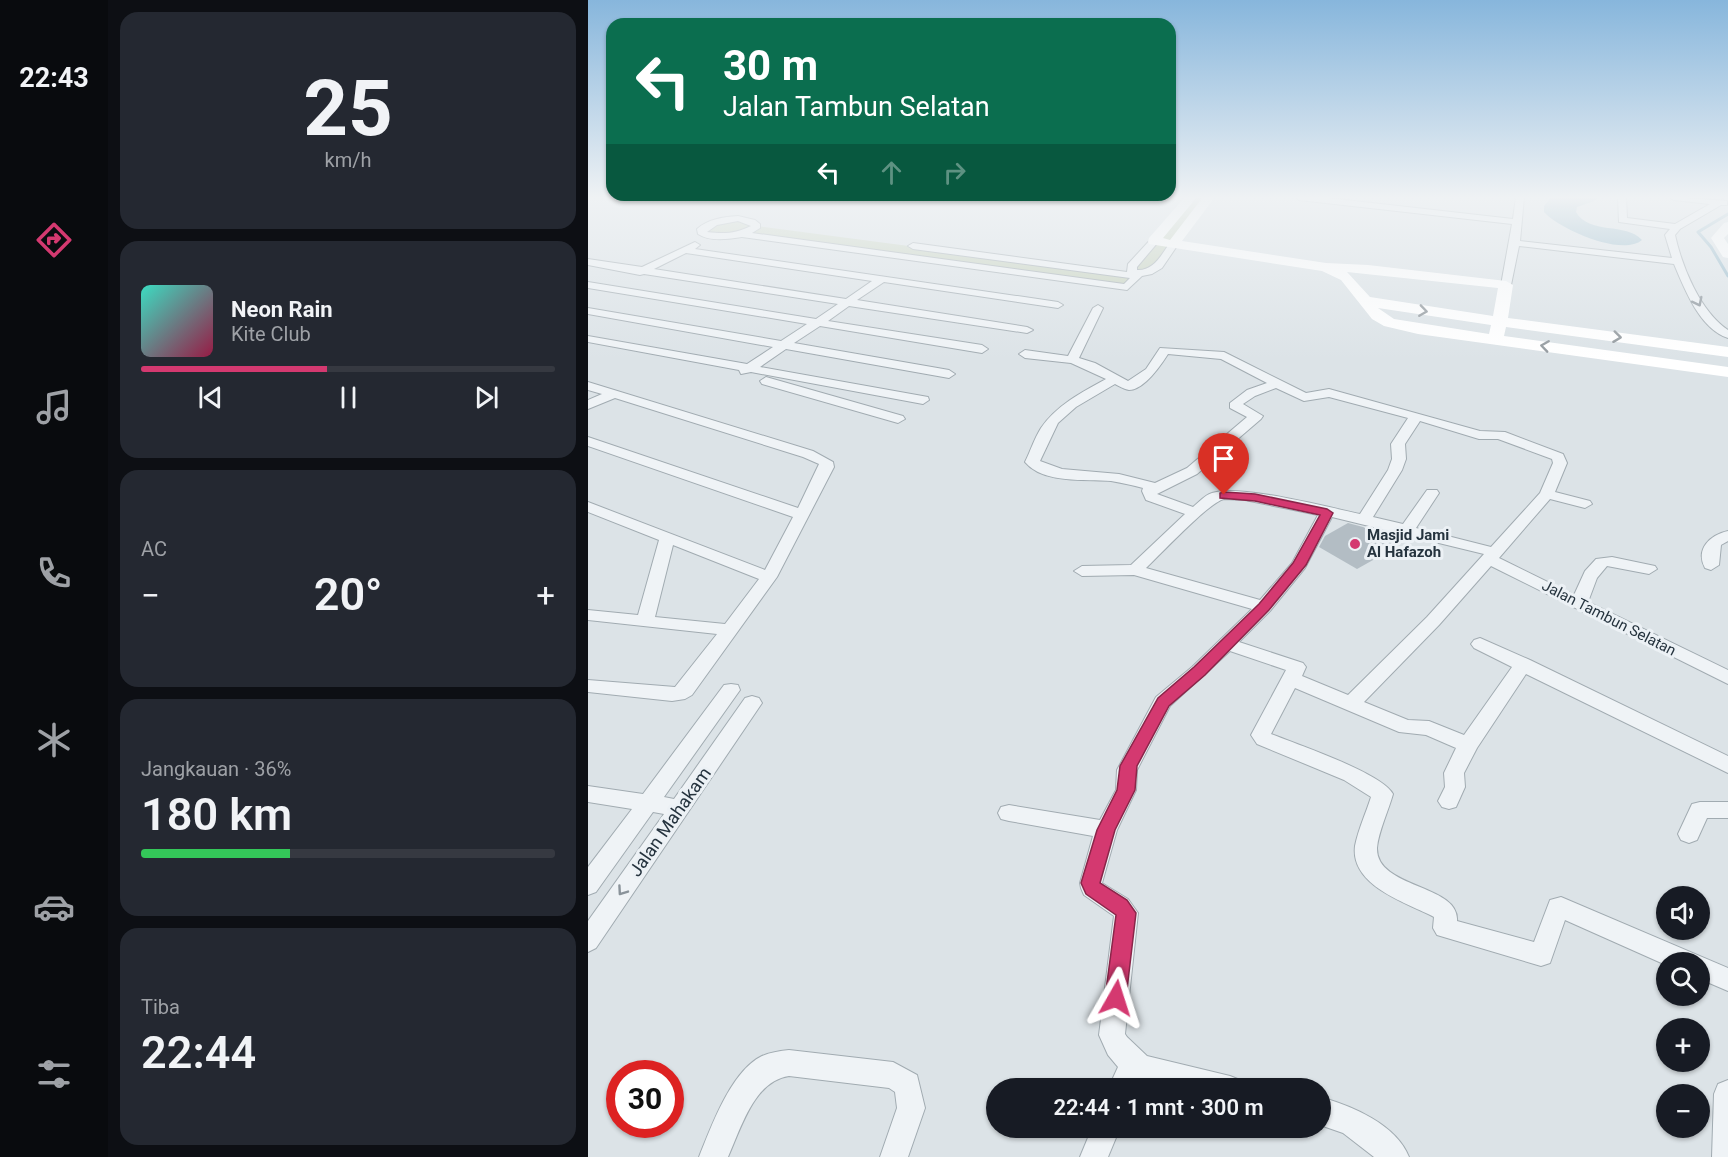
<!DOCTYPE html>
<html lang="id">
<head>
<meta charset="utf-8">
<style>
  body { margin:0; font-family:Roboto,sans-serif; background:#242831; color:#f1f3f6; height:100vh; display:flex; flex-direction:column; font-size:22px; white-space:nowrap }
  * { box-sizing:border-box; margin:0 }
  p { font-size:20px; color:#9ea1a6 }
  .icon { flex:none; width:33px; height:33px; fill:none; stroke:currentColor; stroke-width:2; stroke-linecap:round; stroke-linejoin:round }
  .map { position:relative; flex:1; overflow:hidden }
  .sheet { display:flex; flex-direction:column; gap:12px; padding:12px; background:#0d0f14; width:480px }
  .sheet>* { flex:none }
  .top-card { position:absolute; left:18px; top:18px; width:570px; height:183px; border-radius:18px; box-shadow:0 2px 4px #0004; background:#0b6e4f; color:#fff; overflow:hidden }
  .tools { position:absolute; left:1068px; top:886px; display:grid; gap:12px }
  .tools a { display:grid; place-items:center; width:54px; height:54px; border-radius:50%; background:#171b24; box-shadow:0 2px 4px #0004; font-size:30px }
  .speed { position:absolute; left:18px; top:1060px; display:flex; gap:12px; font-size:30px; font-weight:700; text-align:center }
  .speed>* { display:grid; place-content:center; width:78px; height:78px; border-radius:50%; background:#171b24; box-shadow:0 2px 4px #0004; line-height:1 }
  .speed .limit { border:9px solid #d22; background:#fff; color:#111 }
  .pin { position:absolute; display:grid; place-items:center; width:51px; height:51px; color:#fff; margin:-62px -26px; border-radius:50% 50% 50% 0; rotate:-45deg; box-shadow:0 0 6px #0007 }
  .pin .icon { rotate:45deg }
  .me { position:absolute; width:66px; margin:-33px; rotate:6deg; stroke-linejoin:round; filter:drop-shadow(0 0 4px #0008) }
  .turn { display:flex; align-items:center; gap:21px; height:126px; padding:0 18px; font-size:27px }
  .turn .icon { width:78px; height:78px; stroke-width:2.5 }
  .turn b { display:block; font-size:42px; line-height:51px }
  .lanes { display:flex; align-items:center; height:57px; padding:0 18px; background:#0003; justify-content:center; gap:30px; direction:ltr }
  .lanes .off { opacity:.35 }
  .big { font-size:45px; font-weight:600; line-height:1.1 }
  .sheet .card { flex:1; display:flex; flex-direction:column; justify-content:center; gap:9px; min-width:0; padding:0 21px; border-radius:18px; background:#242831 }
  .sheet .dial { align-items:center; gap:0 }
  .dial b { font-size:78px; line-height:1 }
  .song { display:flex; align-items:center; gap:18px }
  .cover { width:72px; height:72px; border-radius:9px; background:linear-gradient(135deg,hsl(170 70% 55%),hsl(340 70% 35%)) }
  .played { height:6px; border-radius:3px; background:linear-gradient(90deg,#d43970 45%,#363941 45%) }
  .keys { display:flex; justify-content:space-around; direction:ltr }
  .heat { display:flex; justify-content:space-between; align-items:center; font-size:33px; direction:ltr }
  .charge { height:9px; border-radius:4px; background:linear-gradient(90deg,#34c759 36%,#363941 0) }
  .trip { position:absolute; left:398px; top:1078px; width:345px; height:60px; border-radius:30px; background:#171b24; box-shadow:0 2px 4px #0004; font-weight:600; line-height:60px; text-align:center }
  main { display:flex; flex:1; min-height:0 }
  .tabs { display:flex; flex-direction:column; width:108px; justify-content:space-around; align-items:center; background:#090b0e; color:#9ea1a6 }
  .tabs .icon { width:42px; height:42px }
  .tabs .selected { color:#d43970 }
  .tabs b { font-size:27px; color:#f1f3f6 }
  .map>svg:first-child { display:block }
  .green { fill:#c6d2bd }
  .water { fill:#95b9ca }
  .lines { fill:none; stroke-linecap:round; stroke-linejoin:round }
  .stream { stroke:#95b9ca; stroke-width:3 }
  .building { fill:#b3bdc4 }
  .street-casing { stroke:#a1abb1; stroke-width:2 }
  .street { fill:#eff3f6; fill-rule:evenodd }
  .secondary { fill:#fff; fill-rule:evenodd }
  .oneway { stroke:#8a939a }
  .oneway2 { stroke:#92999e }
  .route { fill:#d43970; stroke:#8a2549; stroke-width:1.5 }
  .poi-dot { fill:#d43970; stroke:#ecf1f5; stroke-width:2 }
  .labels { text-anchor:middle; stroke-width:6; stroke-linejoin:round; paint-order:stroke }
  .poi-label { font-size:15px; font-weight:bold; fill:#25333e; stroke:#ecf1f5; text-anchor:start }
  .street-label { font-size:15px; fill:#25333e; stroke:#ecf1f5 }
  .near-street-label { font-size:18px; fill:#25333e; stroke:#ecf1f5 }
</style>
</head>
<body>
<main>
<nav class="tabs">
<b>22:43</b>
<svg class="icon selected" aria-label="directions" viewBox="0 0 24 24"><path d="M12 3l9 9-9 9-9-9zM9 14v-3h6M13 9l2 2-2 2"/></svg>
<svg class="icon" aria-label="music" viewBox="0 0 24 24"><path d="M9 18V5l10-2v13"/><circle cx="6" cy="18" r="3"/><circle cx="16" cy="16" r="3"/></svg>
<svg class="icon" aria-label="phone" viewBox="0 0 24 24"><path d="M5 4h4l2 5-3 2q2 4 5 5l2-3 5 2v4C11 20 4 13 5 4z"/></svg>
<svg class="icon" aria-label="climate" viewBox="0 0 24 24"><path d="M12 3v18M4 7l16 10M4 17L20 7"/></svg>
<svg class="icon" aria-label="car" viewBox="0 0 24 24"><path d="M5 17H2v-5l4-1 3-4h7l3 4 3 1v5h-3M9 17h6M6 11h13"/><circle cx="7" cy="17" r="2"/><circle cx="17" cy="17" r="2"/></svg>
<svg class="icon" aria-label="filters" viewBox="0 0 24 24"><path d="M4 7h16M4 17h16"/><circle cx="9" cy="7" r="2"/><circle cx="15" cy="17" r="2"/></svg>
</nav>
<section class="sheet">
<div class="card dial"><b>25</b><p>km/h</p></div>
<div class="card">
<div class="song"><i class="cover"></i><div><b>Neon Rain</b><p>Kite Club</p></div></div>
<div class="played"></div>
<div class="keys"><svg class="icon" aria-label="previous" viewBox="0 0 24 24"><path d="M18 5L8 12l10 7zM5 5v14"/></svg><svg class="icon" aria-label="pause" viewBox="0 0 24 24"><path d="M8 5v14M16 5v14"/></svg><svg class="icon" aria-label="next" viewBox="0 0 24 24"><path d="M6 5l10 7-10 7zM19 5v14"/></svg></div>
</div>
<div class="card"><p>AC</p>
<div class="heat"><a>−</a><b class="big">20°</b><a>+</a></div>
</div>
<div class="card"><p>Jangkauan · 36%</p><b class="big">180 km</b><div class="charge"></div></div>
<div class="card"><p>Tiba</p><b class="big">22:44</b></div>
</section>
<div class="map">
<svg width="1140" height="1157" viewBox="0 0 1140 1157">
  <rect width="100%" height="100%" fill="#dce3e7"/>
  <g class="green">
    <polygon points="603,197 621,197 586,243 556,274 544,267"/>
    <polygon points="144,219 169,226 549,276 539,287 154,234 115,234 119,225"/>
  </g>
  <path class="water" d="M969 197H1011L1006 201 989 207 988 212C1001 235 1038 222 1054 240 1034 257 971 229 956 212V206L962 199Z"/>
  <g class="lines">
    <polyline class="stream" points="1140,214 1110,232 1123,247 1140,276"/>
  </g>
  <polygon class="building" points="760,523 775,527 810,546 769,569 731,547 737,536"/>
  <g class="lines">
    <g class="street-casing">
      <g id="street">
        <path d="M707 197H731L925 219 928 197H936L932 241 1084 258 1077 235 1082 229 1031 222 1030 197H1038L1039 218 1087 224 1122 204 1086 200 1082 197 1139 201V205H1133L1092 229 1087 235C1094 267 1112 311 1140 330V338C1112 329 1097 290 1086 264L931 246 923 285 918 288 913 285 924 224 711 200Z"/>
        <path d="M150 216 167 220 172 224V228L164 233 536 284 542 278 325 249 320 246 325 243 539 272 540 264 563 239 571 241 549 267V270C566 271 574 254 583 241L591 243 574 268 564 274 554 276 539 290 154 237C141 239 122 242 110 234L109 229C120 219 135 217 150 216ZM150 221 163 226C147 234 136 234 119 232L129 225Z"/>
        <path d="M107 242 112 245 107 249 470 302 475 305 470 308 296 282 269 300 439 327 445 330 439 333 261 306 240 321 394 345 400 349 394 353 232 326 206 343 361 370 367 374 361 378 198 349 172 367 340 397 341 400 335 404 163 372 153 374 151 370 0 342V336L159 364 185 347 0 314V308L193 341 219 324 0 288V282L228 319 250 304 56 274 52 275 0 265V259L54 267ZM98 253 284 281 258 299 66 269Z"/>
        <path d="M510 305 515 308 491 358 507 363 540 381 558 369 572 348 636 352 718 393 741 389 892 431 917 432 975 454 979 463 967 492 1002 501 1004 504 997 508 962 499 911 558 986 595 997 571 1008 559 1024 557 1067 566 1069 569 1061 574 1019 566 1009 578 1000 602 1140 670V684L903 566 851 625 776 702 820 720 841 721 876 735 924 667 886 648 883 644 886 640 892 638 942 660 1140 756V773L938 674 889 748 876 773 877 787 868 807 861 809 854 807 850 801 857 787 856 773 868 748 838 735 811 732 707 688 683 734C708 744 794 773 805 794 801 809 790 833 789 848 788 889 872 884 869 921L946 942 962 900 973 897 1140 968V991L1112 979V963L1078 965 977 920 962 963 953 966 849 935 845 928 846 917C819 903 762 886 767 846 770 830 778 813 783 797L756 780 669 744 663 735 698 670 642 651 582 706 549 770 548 790 529 830 514 883 540 899 550 913 537 1034 539 1037 559 1056 642 1076 652 1080 656 1089H588L552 1079 548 1089H520L530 1067 520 1055 511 1035 526 916 496 895 493 888 492 883 505 836 421 821 413 819 410 813 413 807 421 805 512 820 528 790 529 770 568 697 604 667 664 609 546 575 494 576 486 571 494 566 543 565 597 514 558 500 554 491 555 488C545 485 534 483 523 481 498 479 455 484 437 462 443 450 446 439 453 428 469 405 494 392 518 379L483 363 437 358 431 354 437 350 480 356 505 308ZM580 354 633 359 679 383 659 390 642 403V408L659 417 599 468 567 483 531 474 474 469 452 461 470 423 488 407 527 384C531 386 536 389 541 390 556 390 573 365 580 354ZM688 388 716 401 741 397 820 418 803 444 804 459 800 470 772 514C739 507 651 484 624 493 617 495 611 502 605 507L569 494 609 474 673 419 675 416 655 404 667 396ZM832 421 891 439H910L964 459 965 463 952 493 903 547 828 528 851 493 849 490H839L815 524 785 517 814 470 818 459 817 444ZM636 499 657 500 730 515 704 563 672 600 558 568C573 554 620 503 636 499ZM744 517 896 554 839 617 760 695 714 676 718 667 715 663 651 642 682 611 717 568Z"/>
        <polygon points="178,377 315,416 317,419 310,423 174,384 172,381"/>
        <path d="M0 382 225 451 245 462 246 467 189 577 104 695 97 699 84 701 0 692V680L87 687 129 634 0 620V610L50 615 71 540 0 512V502L177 570 205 517 0 446V437L210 508 231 464 215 457 27 398 0 409V400L14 394 0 390ZM85 545 171 579 137 624 67 617Z"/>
        <path d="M1140 531V541L1133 545 1131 565 1123 570 1117 568C1107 549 1122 535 1140 531Z"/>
        <polygon points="143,684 150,685 152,690 76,797 86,799 157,698 164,696 171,698 174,703 8,948 0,952 0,921 76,814 65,812 8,892 0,895 0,867 44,809 0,802 0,786 55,794 136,685"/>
        <polygon points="1112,802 1140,802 1140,818 1119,818 1109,840 1101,843 1093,840 1090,834 1104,804"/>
        <path d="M201 1050 305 1062 329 1075 337 1108 320 1157H292L309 1108 307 1092 301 1088 201 1076C166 1081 153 1128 140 1157H111C123 1127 143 1071 174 1056 183 1052 192 1051 201 1050Z"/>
        <polygon points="1140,1080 1140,1157 1124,1157 1126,1094 1130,1084"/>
        <path d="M732 1097C764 1106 808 1124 821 1157H786L755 1133 732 1125Z"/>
        <polygon points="504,1128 532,1128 520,1157 492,1157"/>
      </g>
    </g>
    <use href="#street" class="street"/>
    <g class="secondary">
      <path d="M597 197H609L575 238 582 240 615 197H627L594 241 738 263 780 265 918 281 925 285 920 318 1140 347V357L918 327 916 336 1140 367V377L830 334 796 326 784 319 753 280 734 271 561 244 560 241 561 238ZM759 272 910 288 905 316 782 297ZM790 308 903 325 901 334 806 319Z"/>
      <polygon points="1140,222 1140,234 1136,238 1140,244 1140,258 1135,257 1123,238 1136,223"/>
    </g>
  </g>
  <defs><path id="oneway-chevron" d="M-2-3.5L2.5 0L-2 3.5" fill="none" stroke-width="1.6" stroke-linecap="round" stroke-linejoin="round" transform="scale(1.5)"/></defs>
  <g class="oneway">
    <use href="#oneway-chevron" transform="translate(1110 302) rotate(63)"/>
    <use href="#oneway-chevron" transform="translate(34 891) rotate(125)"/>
  </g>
  <g class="oneway2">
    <use href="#oneway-chevron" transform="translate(835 311) rotate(8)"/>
    <use href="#oneway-chevron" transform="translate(1029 337) rotate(7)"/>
    <use href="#oneway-chevron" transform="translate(957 346) rotate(-172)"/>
  </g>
  <linearGradient id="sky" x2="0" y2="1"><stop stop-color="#87b6dc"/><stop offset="0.55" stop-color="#eff2f4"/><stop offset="1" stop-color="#eff2f4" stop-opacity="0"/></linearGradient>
  <rect width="1140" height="359" fill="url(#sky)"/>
  <polygon class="route" points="636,492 667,494 739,509 745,513 718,565 681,610 617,675 581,706 549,766 547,790 527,830 512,883 539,900 548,913 538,998 535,1005 528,1008 520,1005 517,998 528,915 498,894 493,883 509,830 529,790 532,766 570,698 606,667 671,604 705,563 732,515 667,501 632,498 632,493"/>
  <circle class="poi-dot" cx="767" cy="544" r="6"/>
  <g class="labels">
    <g class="poi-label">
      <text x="779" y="540">Masjid Jami<tspan x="779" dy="17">Al Hafazoh</tspan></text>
    </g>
    <g class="street-label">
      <text transform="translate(1021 618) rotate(27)" y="5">Jalan Tambun Selatan</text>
    </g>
    <g class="near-street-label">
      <text transform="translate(82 822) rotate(-55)" y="6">Jalan Mahakam</text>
    </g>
  </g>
</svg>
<div class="tools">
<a><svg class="icon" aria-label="sound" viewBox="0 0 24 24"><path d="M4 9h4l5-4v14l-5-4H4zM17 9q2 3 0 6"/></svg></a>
<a><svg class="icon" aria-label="search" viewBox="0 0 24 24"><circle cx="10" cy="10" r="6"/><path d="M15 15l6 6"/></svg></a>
<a>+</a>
<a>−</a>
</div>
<div class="speed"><div class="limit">30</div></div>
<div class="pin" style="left:636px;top:495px;background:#d93025"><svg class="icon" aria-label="arrive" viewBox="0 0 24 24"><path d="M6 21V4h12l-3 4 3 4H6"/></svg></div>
<svg class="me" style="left:528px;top:998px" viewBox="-20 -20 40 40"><path d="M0-17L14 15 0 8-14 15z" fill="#d43970" stroke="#fff" stroke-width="4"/></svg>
<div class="trip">22:44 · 1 mnt · 300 m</div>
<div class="top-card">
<div class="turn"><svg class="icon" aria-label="left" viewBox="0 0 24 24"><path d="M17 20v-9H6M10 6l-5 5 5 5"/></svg><div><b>30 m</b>Jalan Tambun Selatan</div></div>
<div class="lanes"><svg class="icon" aria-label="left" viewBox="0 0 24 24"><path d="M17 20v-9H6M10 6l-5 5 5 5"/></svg><svg class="icon off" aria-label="ahead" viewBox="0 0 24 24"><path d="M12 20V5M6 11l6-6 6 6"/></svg><svg class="icon off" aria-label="right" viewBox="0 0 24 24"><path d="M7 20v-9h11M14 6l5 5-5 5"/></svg></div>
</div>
</div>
</main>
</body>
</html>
